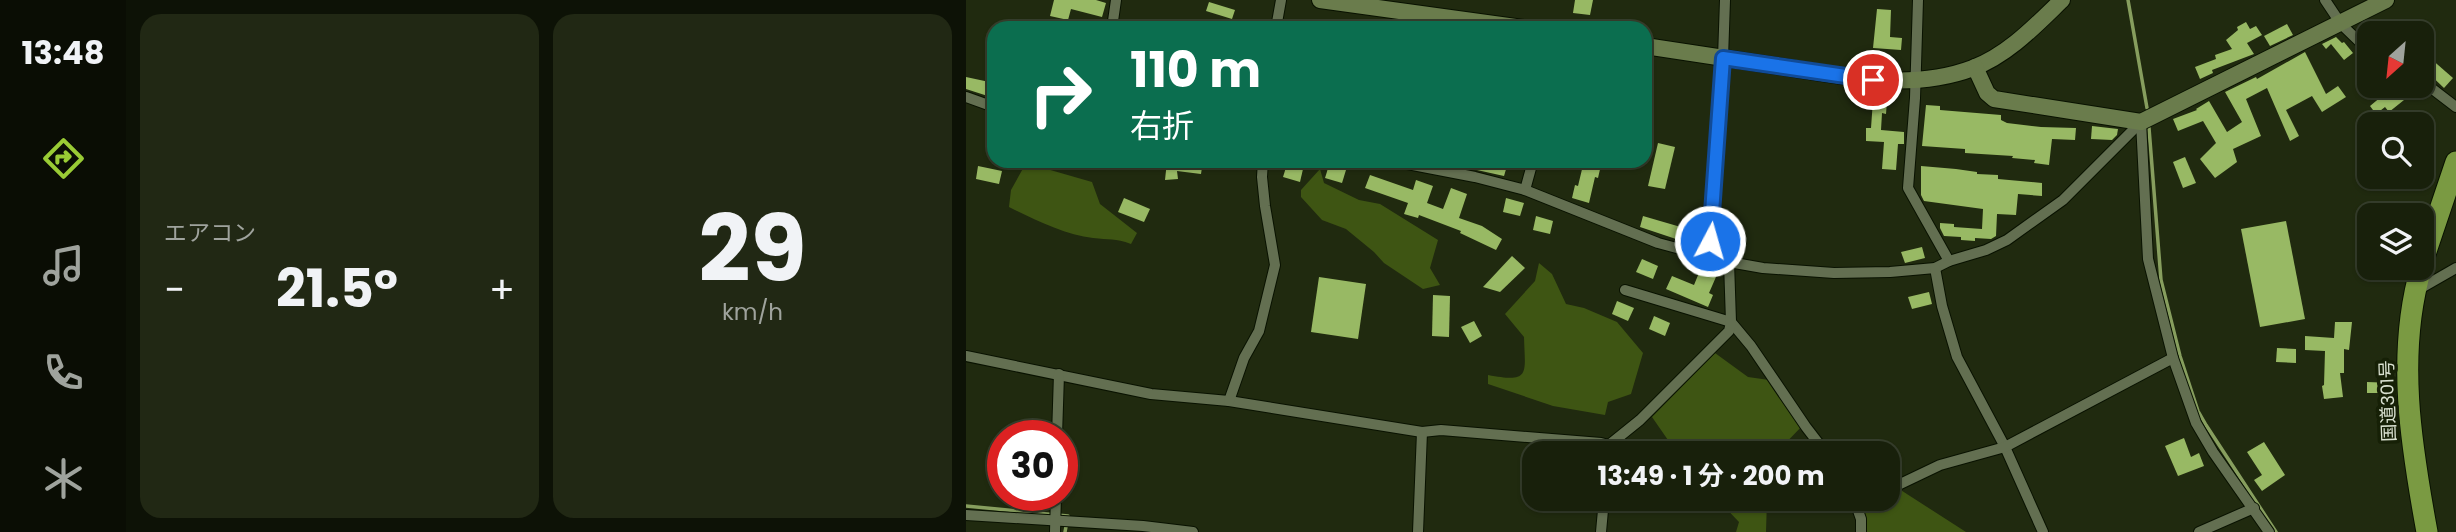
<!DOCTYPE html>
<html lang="ja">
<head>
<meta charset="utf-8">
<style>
  body { margin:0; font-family:Poppins,"Noto Sans JP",sans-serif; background:#212814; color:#f1f3f6; height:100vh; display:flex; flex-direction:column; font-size:26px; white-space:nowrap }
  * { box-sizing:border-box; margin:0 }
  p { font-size:23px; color:#9fa39d }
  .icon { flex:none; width:38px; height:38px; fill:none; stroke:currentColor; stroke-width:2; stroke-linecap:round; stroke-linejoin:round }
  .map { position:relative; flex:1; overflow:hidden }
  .drawer { display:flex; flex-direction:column; gap:14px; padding:14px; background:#0d1206; width:840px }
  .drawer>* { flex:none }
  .top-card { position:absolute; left:21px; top:21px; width:665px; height:147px; border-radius:21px; box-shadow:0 2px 5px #0004,0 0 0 2px #363e2c; background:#0b6e4f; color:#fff; overflow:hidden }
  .needle { width:46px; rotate:207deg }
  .fabs { position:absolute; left:1391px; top:21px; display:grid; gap:14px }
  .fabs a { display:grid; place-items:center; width:77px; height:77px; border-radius:14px; background:#18200b; box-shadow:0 2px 5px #0004,0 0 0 2px #363e2c; font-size:35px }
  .speed { position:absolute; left:21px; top:420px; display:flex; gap:14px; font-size:35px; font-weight:700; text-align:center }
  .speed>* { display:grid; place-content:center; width:91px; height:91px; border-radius:50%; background:#18200b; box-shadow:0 2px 5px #0004,0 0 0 2px #363e2c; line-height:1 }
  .speed .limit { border:10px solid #d22; background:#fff; color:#111 }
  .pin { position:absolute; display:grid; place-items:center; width:60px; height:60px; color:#fff; margin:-30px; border:4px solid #fff; border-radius:50%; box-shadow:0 2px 7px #0007 }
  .me { position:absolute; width:77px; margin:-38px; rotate:6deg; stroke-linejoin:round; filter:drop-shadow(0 0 5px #0008) }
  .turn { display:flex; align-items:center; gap:24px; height:147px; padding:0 28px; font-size:32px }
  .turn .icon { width:91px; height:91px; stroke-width:2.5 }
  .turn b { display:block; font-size:49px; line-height:60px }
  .big { font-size:52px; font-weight:700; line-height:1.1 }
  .drawer .widget { flex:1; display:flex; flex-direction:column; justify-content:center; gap:10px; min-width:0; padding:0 24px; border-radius:21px; background:#212814 }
  .drawer .dial { align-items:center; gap:0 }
  .dial b { font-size:91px; line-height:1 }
  .heat { display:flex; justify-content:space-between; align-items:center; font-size:38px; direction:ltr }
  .drawer .tiles { flex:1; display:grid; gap:14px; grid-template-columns:repeat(2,1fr) }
  .trip { position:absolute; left:556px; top:441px; width:378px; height:70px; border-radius:21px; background:#18200b; box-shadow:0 2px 5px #0004,0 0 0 2px #363e2c; font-weight:700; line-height:70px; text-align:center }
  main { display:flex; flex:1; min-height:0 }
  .tabs { display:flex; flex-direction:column; width:126px; justify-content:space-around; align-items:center; background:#0a0d04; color:#9fa39d }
  .tabs .icon { width:49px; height:49px }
  .tabs .on { color:#99cb35 }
  .tabs b { font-size:32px; color:#f1f3f6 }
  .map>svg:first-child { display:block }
  .forest { fill:#3e5513 }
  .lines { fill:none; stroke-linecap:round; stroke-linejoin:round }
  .stream { stroke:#879e5e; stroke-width:3.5 }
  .building { fill:#98b964 }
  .street-casing { stroke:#091200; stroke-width:12 }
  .secondary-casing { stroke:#091200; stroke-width:18 }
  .highway-casing { stroke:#091200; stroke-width:23 }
  .street { stroke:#636f51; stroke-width:10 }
  .secondary { stroke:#6a7c4c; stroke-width:16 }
  .highway { stroke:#7a9a42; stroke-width:21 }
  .route-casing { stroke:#114b97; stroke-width:18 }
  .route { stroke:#1a73e8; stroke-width:12 }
  .labels { text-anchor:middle; stroke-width:7; stroke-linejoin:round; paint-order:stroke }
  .street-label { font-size:18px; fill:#dae1d1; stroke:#162006 }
</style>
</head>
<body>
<main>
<nav class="tabs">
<b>13:48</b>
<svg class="icon on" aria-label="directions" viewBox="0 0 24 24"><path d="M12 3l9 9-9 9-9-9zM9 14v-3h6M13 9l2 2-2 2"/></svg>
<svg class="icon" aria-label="music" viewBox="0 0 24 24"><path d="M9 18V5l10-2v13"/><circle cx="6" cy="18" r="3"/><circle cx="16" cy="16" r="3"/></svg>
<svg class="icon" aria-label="phone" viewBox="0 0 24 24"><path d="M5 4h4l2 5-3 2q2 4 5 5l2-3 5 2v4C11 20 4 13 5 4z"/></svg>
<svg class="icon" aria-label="climate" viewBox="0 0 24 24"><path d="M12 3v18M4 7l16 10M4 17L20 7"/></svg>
</nav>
<section class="drawer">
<div class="tiles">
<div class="widget"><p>エアコン</p>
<div class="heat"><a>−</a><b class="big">21.5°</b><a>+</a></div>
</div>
<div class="widget dial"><b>29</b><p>km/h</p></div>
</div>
</section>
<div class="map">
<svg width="1490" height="532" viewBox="0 0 1490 532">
  <rect width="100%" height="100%" fill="#202a0f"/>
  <g class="forest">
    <path d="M60 163 126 182 134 204 171 233 165 244C149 238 143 240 127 238 100 235 67 219 43 207L45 190Z"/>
    <polygon points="354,169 358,183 393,200 414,204 472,240 464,268 474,285 457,289 418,263 408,252 380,229 356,220 335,197 335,190"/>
    <path d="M573 263 586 274 600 304 618 308 651 322 677 353 665 394 642 402 639 415 587 406 522 384V375C565 383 559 375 558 337L539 314 569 281Z"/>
    <polygon points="749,353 782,377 803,380 838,424 810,453 711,453 686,417"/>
    <polygon points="922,485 930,487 1000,532 894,532 889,499 922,499"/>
    <polygon points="751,499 801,499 800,532 770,532 773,522"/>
  </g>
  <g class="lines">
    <g class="stream">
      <polyline points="1162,0 1181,108"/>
      <polyline points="1183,128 1195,280 1214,356 1232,411 1240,425 1310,532"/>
      <polyline points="0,506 102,516 99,532"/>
    </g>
  </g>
  <g class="building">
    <polygon points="88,0 130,0 140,3 136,17 105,9 102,20 84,16"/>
    <polygon points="609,0 627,0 624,15 607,13"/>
    <polygon points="243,2 269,10 266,19 240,11"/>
    <polygon points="911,9 925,10 924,37 936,38 935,50 907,48"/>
    <polygon points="1280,22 1284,29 1290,26 1296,35 1281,43 1288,54 1246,70 1247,73 1234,79 1229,67 1250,59 1249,55 1266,49 1260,40 1272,30 1271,27"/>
    <polygon points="1321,24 1327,35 1304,46 1298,36"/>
    <polygon points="1370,37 1376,43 1378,42 1387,53 1378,60 1365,44 1360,49 1356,44"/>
    <polygon points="1456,51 1487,78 1478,88 1456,67"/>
    <polygon points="1339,52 1360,94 1372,86 1380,97 1356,112 1346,96 1320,110 1333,136 1324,141 1301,88 1280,99 1295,136 1267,149 1271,162 1249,178 1234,159 1250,143 1237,121 1212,131 1207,119 1231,110 1230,109 1243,101 1261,132 1276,122 1259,92 1290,77 1291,79"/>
    <polygon points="0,77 28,83 28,98 0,89"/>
    <polygon points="1408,86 1427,86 1438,100 1423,112 1419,107 1410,114 1404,106 1416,96"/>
    <polygon points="907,100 921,101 920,114 916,113 915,130 938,132 938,144 932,144 930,170 916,169 918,142 900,141 900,128 905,128"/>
    <polygon points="960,105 974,106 974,110 1035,115 1035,120 1041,123 1075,127 1110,128 1109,140 1086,139 1083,165 1068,163 1069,160 1046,158 1047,156 999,153 999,149 956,146"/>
    <polygon points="1126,126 1152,129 1151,135 1146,140 1125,139"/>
    <polygon points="692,143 709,147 699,189 682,186"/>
    <polygon points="1219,157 1230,183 1217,188 1207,162"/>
    <polygon points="201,161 237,161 235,174 211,171 212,179 199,180"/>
    <polygon points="503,161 522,161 541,166 538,176 502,168"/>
    <polygon points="618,161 635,165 632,178 629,177 623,203 606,198 609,185 612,186"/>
    <polygon points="321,164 337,169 334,182 317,177"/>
    <polygon points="363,165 380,170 376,183 359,178"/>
    <polygon points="12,166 36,171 33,184 10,179"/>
    <polygon points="955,166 990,169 1011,172 1011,174 1032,175 1032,179 1076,183 1076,196 1052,194 1050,215 1031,214 1030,236 1025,239 1009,238 1009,241 995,240 995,237 978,236 974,228 974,223 988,224 988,227 1016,229 1017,209 958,201 955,195"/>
    <polygon points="404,175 447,190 450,180 467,186 461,203 477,209 485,188 501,194 493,218 516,226 536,239 530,250 494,233 495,231 453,215 452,218 438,214 442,203 399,188"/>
    <polygon points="158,198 184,209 178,222 152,212"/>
    <polygon points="540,198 558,203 554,216 537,212"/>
    <polygon points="570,216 587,221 584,234 567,230"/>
    <polygon points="677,216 725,230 722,243 674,227"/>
    <polygon points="1320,221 1339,319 1294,327 1275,229"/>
    <polygon points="956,247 959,258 939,263 935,252"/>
    <polygon points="546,256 559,268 534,292 517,287"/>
    <polygon points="676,259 692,266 687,279 670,272"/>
    <polygon points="737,263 753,270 743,293 747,295 742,307 700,289 706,276 728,285"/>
    <polygon points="353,277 400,284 392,339 345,332"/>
    <polygon points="963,292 966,304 946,309 942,297"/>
    <polygon points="467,295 484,296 483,337 466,336"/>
    <polygon points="651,301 668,308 662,321 646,314"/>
    <polygon points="688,316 704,323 699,336 683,329"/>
    <polygon points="508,321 516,336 504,343 495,327"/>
    <polygon points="1369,322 1386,322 1383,350 1378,349 1378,373 1374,373 1377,397 1358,399 1356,386 1358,385 1359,351 1339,350 1339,336 1368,338"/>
    <polygon points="1311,348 1330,349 1330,363 1310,362"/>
    <polygon points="1401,382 1428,383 1428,393 1401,393"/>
    <polygon points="1218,438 1225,457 1233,453 1238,466 1212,476 1199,446"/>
    <polygon points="1298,442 1319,475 1296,491 1288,480 1296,475 1281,452"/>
  </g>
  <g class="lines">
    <g class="street-casing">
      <g id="street">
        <polyline points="952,0 949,98 942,188 983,261"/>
        <polyline points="1359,0 1375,24 1404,52"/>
        <polyline points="146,28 150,0"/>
        <polyline points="310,28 315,0"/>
        <polyline points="1456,81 1490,107"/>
        <polyline points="0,97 28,107"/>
        <polyline points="1175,122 1182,259 1207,358 1230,423 1247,452 1303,532"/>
        <polyline points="426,161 509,177 559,190 692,243 763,262 797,268 868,273 924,272 969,268 983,261 1020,250 1041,240 1097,200 1175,122"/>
        <polyline points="559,190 567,161"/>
        <polyline points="746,258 744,241 757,58 759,0"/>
        <polyline points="969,268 976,306 991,357 1039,447 1077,532"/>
        <polyline points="659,290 765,322 785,346 840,427 860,453"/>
        <polyline points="1450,291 1490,268"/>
        <polyline points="0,356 185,394 263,401 456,432 475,430 635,443 643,445 642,453"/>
        <polyline points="263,401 278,358 293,331 309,265 299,206 296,177 297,161"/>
        <polyline points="91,436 93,374"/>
        <polyline points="643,445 674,420 763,331 765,322 763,262"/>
        <polyline points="922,486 930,486 974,465 1039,447 1207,358"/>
        <polyline points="888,499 895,519 895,532"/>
        <polyline points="0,515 177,526 227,532"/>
        <polyline points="89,532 90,495"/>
        <polyline points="452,532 456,432"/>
        <polyline points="635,532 638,499"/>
        <polyline points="1233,532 1288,508"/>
      </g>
    </g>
    <g class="secondary-casing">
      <g id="secondary">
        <polyline points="354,0 557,28"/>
        <path d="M679 46C723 53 767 59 811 66 876 76 944 92 1007 68 1042 55 1070 25 1096 0"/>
        <polyline points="1009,67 1021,93 1028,99 1175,122 1420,0"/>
      </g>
    </g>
    <g class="highway-casing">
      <g id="highway">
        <polyline points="1456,263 1490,162"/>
        <path d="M1455 268C1430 354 1445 445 1461 532"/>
      </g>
    </g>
    <use href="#street" class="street"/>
    <use href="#secondary" class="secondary"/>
    <use href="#highway" class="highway"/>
  </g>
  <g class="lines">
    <g class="route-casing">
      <polyline id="route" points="744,241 757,58 907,80"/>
    </g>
    <use href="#route" class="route"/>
  </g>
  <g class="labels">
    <g class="street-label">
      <text transform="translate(1422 401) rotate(-92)" y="6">国道301号</text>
    </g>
  </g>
</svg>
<div class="fabs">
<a><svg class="needle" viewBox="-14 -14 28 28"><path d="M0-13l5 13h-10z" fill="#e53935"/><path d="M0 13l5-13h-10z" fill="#9fa39d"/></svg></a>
<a><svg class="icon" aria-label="search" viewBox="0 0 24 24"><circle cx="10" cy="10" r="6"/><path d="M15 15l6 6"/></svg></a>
<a><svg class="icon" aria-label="layers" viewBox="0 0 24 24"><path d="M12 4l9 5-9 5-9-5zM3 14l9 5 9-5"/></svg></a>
</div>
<div class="speed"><div class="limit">30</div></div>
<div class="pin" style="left:907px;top:80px;background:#d93025"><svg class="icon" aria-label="arrive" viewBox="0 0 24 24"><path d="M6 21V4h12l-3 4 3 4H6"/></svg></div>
<svg class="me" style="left:744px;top:241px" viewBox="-20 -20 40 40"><circle r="17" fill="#1a73e8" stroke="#fff" stroke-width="3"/><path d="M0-11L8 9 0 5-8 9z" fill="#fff"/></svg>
<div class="trip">13:49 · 1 分 · 200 m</div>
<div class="top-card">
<div class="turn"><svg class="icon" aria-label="right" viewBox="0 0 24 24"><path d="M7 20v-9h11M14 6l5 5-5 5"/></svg><div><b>110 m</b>右折</div></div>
</div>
</div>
</main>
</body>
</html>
